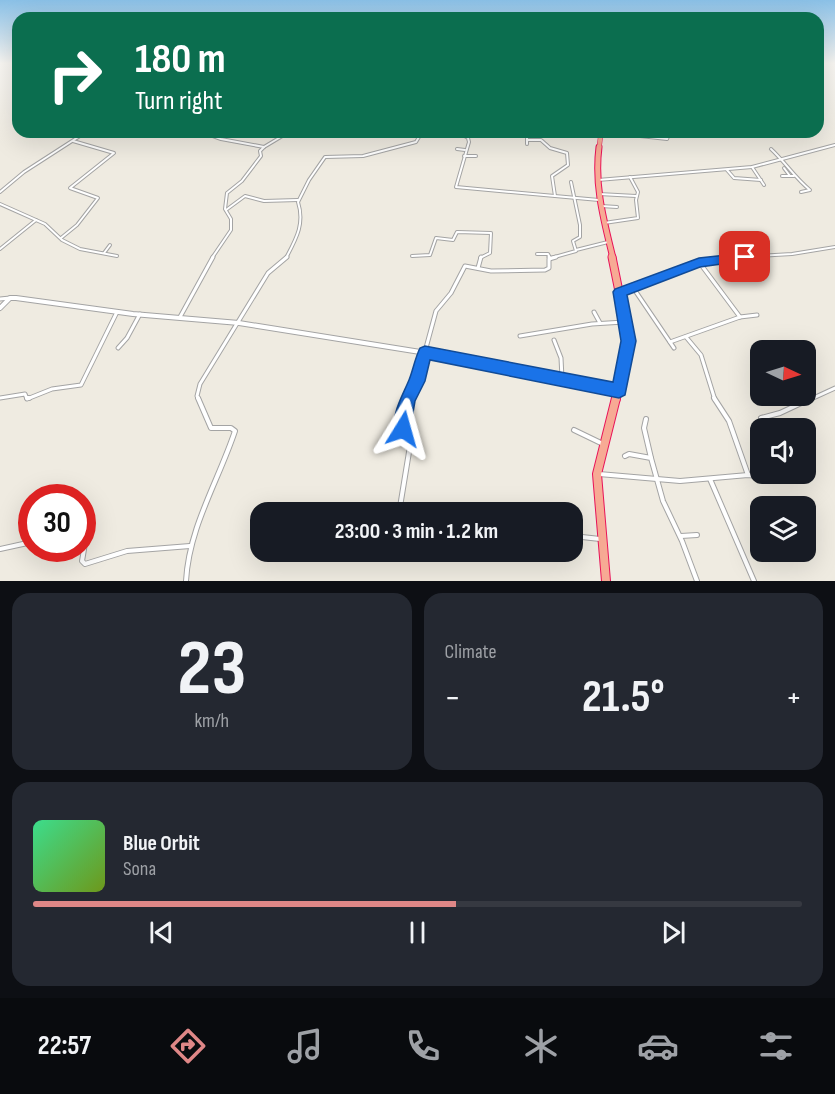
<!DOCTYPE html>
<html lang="en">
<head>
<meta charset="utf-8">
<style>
  body { margin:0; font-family:"Sofia Sans Condensed",sans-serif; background:#242831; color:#f1f3f6; height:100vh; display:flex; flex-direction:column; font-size:22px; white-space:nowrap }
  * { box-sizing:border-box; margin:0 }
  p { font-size:20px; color:#9ea1a6 }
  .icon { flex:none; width:33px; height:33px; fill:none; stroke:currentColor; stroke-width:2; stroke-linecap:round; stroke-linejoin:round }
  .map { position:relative; height:581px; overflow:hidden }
  .drawer { display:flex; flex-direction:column; gap:12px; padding:12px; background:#0d0f14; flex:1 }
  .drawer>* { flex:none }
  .hud { position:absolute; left:12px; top:12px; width:812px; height:126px; border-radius:18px; box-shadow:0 6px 24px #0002; background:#0b6e4f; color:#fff; overflow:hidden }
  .needle { width:39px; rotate:94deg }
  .fabs { position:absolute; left:750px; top:340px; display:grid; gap:12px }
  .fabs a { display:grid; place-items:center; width:66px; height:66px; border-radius:12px; background:#171b24; box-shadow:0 6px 24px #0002; font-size:30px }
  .speed { position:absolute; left:18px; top:484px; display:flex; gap:12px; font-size:30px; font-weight:700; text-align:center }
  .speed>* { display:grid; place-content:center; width:78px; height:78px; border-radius:50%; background:#171b24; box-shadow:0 6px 24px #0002; line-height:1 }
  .speed .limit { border:9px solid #d22; background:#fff; color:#111 }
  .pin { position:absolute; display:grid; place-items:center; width:51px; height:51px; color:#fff; margin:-26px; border-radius:12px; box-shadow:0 3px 9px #0006 }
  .me { position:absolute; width:66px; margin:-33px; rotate:8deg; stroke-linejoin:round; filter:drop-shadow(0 0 4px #0008) }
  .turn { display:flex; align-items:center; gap:21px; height:126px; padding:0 24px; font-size:27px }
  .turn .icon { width:78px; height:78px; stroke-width:2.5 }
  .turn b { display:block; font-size:42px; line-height:51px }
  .big { font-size:45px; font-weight:700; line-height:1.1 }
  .drawer .card { flex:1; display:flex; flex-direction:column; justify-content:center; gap:9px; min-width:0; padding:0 21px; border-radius:18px; background:#242831 }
  .drawer .dial { align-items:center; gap:0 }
  .dial b { font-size:78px; line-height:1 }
  .song { display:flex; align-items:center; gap:18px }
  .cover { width:72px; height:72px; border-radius:9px; background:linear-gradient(135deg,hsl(150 70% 55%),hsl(80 70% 35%)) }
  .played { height:6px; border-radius:3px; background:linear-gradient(90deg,#df8787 55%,#363941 55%) }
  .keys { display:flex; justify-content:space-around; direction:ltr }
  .heat { display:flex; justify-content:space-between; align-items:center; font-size:33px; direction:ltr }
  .drawer .tiles { flex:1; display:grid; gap:12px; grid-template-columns:1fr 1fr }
  .card:last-child { grid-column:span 2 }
  .trip { position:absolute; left:250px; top:502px; width:333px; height:60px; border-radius:18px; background:#171b24; box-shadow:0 6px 24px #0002; font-weight:700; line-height:60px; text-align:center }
  .menu { display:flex; height:96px; justify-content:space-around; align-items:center; background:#090b0e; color:#9ea1a6 }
  .menu .icon { width:42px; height:42px }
  .menu .on { color:#df8787 }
  .menu b { font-size:27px; color:#f1f3f6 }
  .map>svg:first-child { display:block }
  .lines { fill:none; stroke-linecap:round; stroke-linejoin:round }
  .minor-far2-casing { stroke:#a4a4a4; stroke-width:4 }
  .minor-far1-casing { stroke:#a4a4a4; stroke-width:5 }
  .minor-casing { stroke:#a4a4a4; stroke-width:6 }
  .tertiary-casing { stroke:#a4a4a4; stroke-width:6 }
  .trunk-far3-casing { stroke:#e91358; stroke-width:5 }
  .trunk-far2-casing { stroke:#e91358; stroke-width:7 }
  .trunk-far1-casing { stroke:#e91358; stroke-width:9 }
  .trunk-casing { stroke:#e91358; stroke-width:10 }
  .minor-far2 { stroke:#fff; stroke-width:2 }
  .minor-far1 { stroke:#fff; stroke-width:3 }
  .minor { stroke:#fff; stroke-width:4 }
  .tertiary { stroke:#fff; stroke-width:4 }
  .trunk-far3 { stroke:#f7aa94; stroke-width:4 }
  .trunk-far2 { stroke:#f7aa94; stroke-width:5 }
  .trunk-far1 { stroke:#f7aa94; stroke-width:7 }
  .trunk { stroke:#f7aa94; stroke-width:8 }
  .route { fill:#1a73e8; stroke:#114b97; stroke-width:1.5 }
</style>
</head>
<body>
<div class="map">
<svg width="835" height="581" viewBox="0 0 835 581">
  <rect width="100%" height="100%" fill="#efebe1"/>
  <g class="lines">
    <g class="minor-far2-casing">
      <g id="minor-far2">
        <polyline points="818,63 822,65"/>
        <polyline points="202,132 221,139 264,147 289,132"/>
        <polyline points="458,132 468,138 469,142 456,187 599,200"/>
        <polyline points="589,132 601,133"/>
        <polyline points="604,132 667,139 670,132"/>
        <polyline points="527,140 541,140 550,148 567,153 568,165 552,176 555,196"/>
        <polyline points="527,144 527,133 551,132"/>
        <polyline points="457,149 465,150"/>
        <path d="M771 149C786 163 795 178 810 190L801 192"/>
        <polyline points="464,156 476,156"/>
        <polyline points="752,167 764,185"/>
        <polyline points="784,168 790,176"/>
        <polyline points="727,170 734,178 761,180"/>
        <polyline points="782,176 794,176"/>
        <polyline points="598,180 752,167 835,145"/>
        <polyline points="0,192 24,172 86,132"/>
        <polyline points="599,194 636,196"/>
        <polyline points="0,204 45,224 62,240 80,249 117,256"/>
        <polyline points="601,206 617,207"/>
        <polyline points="226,210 245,196 264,201 298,200"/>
        <polyline points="604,223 638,218 636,200 638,192 630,177"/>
        <polyline points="61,238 77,225 98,198 70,188 114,153 73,141"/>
        <polyline points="755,245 763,257"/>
        <polyline points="0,249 36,220"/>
        <polyline points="576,250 608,242"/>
        <polyline points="104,253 110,245"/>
        <polyline points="537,254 548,254 550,258"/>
        <polyline points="412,256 430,255 436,238 453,240 457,232 491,233 490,253 480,258"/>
        <polyline points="212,258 231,230 231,219 225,209 227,193 242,181 261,156 260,151 264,147"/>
        <path d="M286 258C296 239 305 224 298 202L309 180 325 157 363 156 416 142 422 132"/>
        <polyline points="551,258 576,251 573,241 580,237 580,225 571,182"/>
        <polyline points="720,258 792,254 835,247"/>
      </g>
    </g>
    <g class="minor-far1-casing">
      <g id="minor-far1">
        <polyline points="549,257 550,259"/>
        <polyline points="699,262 740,317"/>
        <polyline points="478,268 481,257"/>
        <polyline points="634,289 674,348"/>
        <path d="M620 292C640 286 657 277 676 269 699 260 721 258 744 257"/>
        <polyline points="0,299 10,298"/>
        <polyline points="594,312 600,323"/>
        <polyline points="180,317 213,257"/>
        <polyline points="520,336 592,324 624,322"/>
        <polyline points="686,337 701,355 715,400"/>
        <polyline points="554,340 561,358 562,378"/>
        <polyline points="670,342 740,317 757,315"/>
        <polyline points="118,348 127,338 140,314"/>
        <polyline points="0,398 25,394 27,399 52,389 81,385 117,312"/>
        <polyline points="199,400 197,396 200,384 268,273 287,257"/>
        <polyline points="408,400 417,381 436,311 451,293 465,266 491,271 545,270 549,268 549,259 556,257"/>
        <polyline points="809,400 835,388"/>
      </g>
    </g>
    <g class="minor-casing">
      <g id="minor">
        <polyline points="27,398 29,398"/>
        <polyline points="714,398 729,421 748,475"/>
        <polyline points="646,419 644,428 651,458"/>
        <polyline points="766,429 761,418 780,413 812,398"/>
        <polyline points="574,430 603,444"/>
        <polyline points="625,456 629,454 651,458 663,501 682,541 697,581"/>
        <polyline points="599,474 680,481 748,475 790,480 787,474"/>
        <polyline points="710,479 754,581"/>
        <polyline points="399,513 410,446 403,429 408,398"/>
        <polyline points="82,531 87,532 82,561 85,564 127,551 190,546"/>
        <polyline points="573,536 600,539"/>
        <polyline points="681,536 697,535"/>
        <polyline points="0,549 32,542"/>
        <path d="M186 581C189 527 218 482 235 431L231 428H211L198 398"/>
      </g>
    </g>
    <g class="tertiary-casing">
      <polyline id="tertiary" points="0,308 10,298 16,298 133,314 239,323 464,359 618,390"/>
    </g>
    <g class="trunk-far3-casing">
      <polyline id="trunk-far3" points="599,149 601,132"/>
    </g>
    <g class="trunk-far2-casing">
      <path id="trunk-far2" d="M599 147C594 186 604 221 613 258"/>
    </g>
    <g class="trunk-far1-casing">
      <polyline id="trunk-far1" points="612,257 629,341 616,400"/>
    </g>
    <g class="trunk-casing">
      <polyline id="trunk" points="606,581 597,474 616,398"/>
    </g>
    <use href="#minor-far2" class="minor-far2"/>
    <use href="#minor-far1" class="minor-far1"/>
    <use href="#minor" class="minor"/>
    <use href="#tertiary" class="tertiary"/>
    <use href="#trunk-far3" class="trunk-far3"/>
    <use href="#trunk-far2" class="trunk-far2"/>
    <use href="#trunk-far1" class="trunk-far1"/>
    <use href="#trunk" class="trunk"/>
  </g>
  <linearGradient id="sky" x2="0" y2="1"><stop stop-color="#8ac0e6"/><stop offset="0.44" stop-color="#f8f6f2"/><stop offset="1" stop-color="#f8f6f2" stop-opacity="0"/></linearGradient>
  <rect width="835" height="144" fill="url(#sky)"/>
  <path class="route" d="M745 253 752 257 750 260 700 267 627 295 636 341 625 395 619 398 430 360 425 381 415 401 409 435 403 438 397 435C389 417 402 397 409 380 413 370 415 358 420 348L425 346 613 382 621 341 613 292 615 289 699 258Z"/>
</svg>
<div class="fabs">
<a><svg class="needle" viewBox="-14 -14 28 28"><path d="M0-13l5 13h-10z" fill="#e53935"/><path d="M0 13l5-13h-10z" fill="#9ea1a6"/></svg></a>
<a><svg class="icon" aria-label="sound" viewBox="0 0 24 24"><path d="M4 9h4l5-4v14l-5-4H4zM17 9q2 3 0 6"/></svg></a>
<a><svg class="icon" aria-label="layers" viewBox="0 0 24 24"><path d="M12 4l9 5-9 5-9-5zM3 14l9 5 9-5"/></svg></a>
</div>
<div class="speed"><div class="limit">30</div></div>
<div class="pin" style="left:745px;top:257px;background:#d93025"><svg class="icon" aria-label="arrive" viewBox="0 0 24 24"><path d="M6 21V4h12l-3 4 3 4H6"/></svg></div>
<svg class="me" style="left:403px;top:429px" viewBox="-20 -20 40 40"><path d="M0-17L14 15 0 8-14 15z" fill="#1a73e8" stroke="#fff" stroke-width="4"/></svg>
<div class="trip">23:00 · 3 min · 1.2 km</div>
<div class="hud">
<div class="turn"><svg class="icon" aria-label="right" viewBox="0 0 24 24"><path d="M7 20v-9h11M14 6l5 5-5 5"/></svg><div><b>180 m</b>Turn right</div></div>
</div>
</div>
<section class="drawer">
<div class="tiles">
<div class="card dial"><b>23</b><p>km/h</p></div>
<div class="card"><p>Climate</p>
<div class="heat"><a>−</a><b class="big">21.5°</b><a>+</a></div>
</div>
<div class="card">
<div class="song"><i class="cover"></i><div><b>Blue Orbit</b><p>Sona</p></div></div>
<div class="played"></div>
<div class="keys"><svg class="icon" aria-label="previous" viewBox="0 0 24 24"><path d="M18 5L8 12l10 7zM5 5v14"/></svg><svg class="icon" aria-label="pause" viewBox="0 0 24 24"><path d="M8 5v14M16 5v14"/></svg><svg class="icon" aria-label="next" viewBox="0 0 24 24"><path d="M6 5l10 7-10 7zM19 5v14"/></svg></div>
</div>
</div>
</section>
<nav class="menu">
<b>22:57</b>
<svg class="icon on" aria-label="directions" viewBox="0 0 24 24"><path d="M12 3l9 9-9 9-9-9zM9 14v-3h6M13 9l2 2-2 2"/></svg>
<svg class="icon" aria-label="music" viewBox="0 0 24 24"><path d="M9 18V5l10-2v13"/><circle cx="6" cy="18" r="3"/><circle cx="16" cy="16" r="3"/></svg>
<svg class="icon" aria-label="phone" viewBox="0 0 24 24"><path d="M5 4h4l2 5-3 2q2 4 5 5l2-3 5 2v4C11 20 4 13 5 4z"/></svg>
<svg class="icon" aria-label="climate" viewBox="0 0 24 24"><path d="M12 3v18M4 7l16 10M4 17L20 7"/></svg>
<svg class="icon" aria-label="car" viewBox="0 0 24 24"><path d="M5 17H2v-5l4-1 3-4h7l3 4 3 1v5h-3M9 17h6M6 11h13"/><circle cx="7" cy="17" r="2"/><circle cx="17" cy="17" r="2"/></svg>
<svg class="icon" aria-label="filters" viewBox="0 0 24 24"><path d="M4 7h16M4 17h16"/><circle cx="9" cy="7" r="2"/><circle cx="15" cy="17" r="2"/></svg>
</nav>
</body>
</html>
